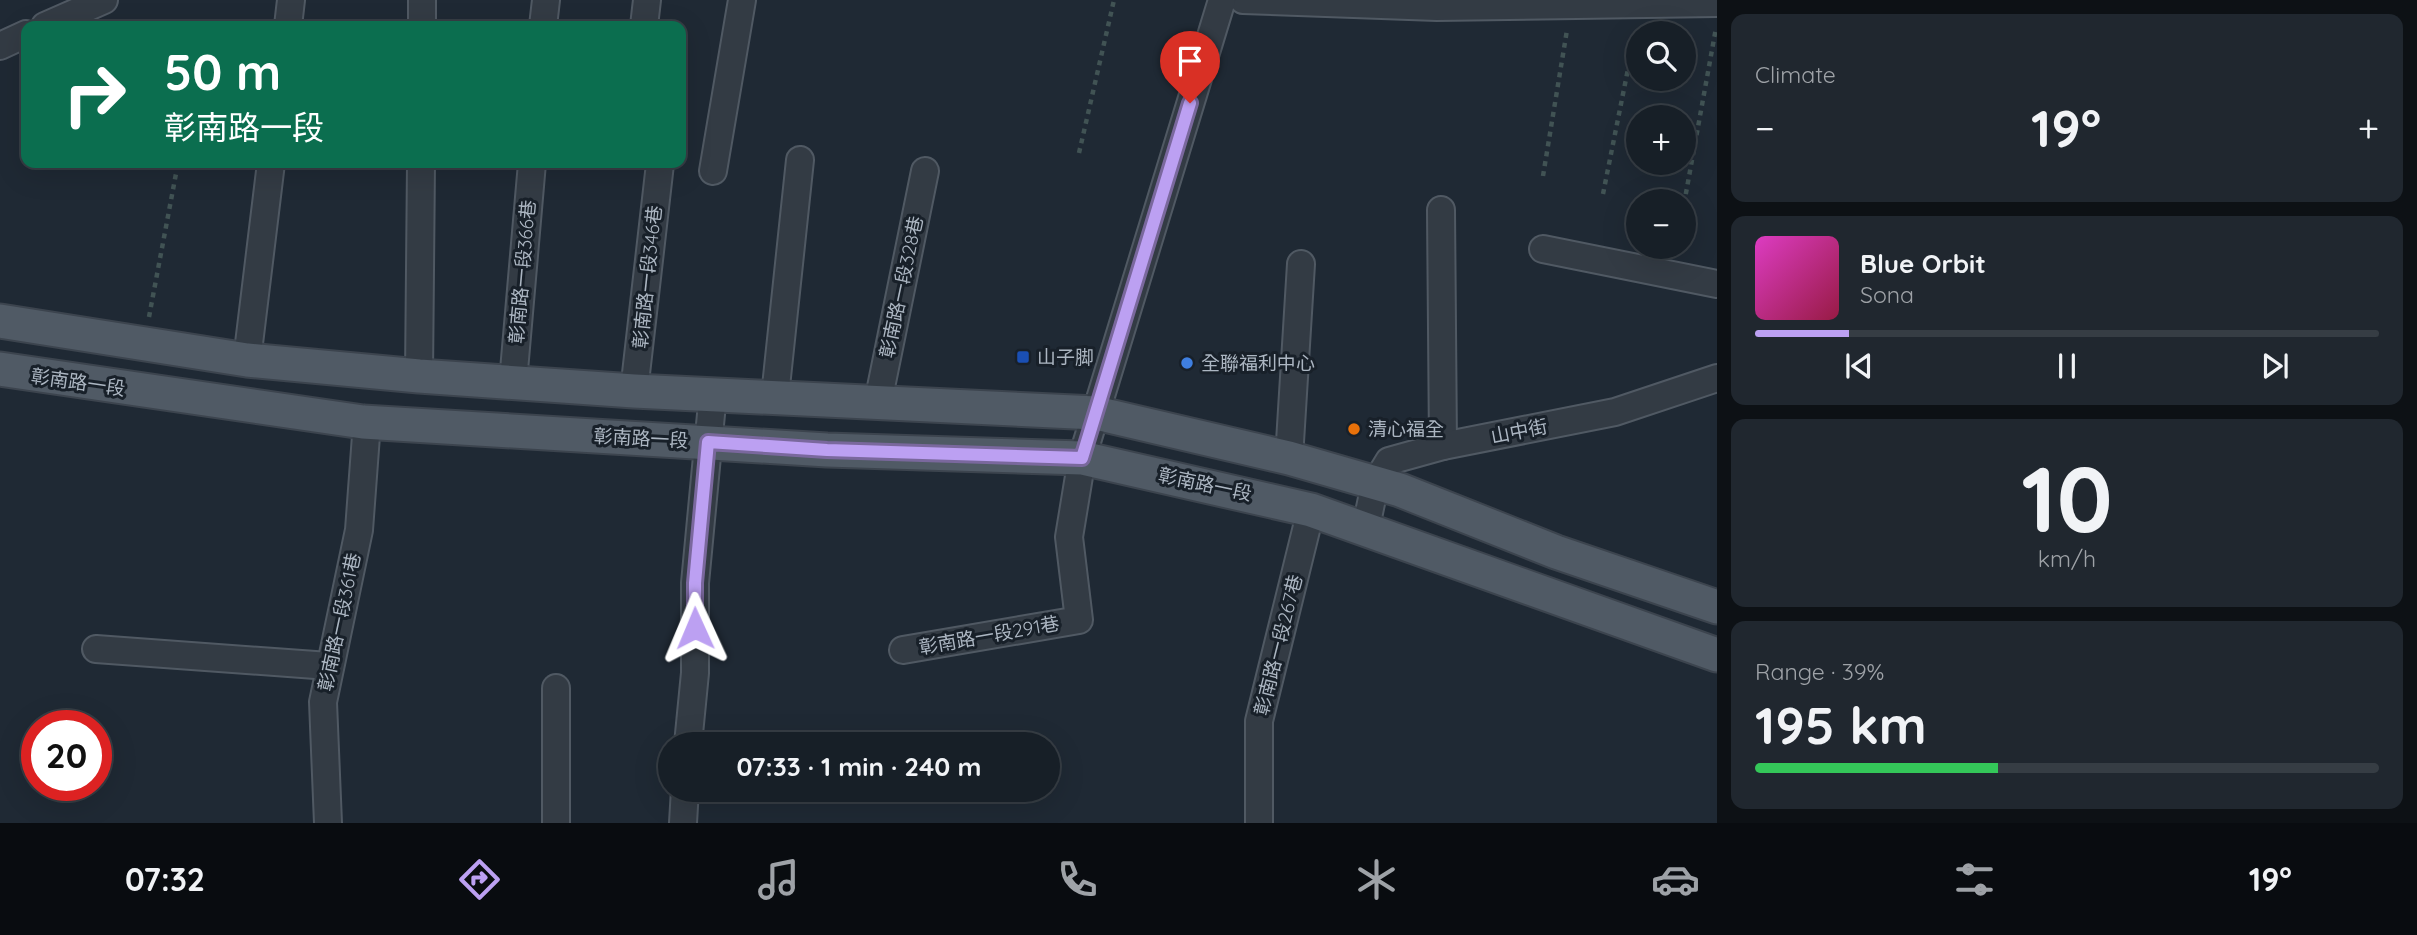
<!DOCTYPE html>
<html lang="en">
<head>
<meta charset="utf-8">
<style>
  body { margin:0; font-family:Quicksand,"Noto Sans TC",sans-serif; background:#20272f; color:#f1f3f6; height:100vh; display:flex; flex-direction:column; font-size:26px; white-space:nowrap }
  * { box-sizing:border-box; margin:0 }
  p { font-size:23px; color:#9ea2a7 }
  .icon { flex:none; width:38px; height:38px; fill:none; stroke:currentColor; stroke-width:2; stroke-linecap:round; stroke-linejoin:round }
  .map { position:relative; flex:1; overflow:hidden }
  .drawer { display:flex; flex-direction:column; gap:14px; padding:14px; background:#0d1115; width:700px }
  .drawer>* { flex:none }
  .guide { position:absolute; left:21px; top:21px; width:665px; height:147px; border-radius:14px; box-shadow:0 7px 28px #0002,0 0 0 2px #363d44; background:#0b6e4f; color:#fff; overflow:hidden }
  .tools { position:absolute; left:1626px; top:21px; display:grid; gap:14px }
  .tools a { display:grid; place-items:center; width:70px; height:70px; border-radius:50%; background:#171f27; box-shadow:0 7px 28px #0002,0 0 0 2px #363d44; font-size:35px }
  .speed { position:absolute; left:21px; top:710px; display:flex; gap:14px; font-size:35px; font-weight:700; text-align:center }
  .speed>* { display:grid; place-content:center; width:91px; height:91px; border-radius:50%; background:#171f27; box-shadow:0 7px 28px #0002,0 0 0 2px #363d44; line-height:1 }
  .speed .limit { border:10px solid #d22; background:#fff; color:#111 }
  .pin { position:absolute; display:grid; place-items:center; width:60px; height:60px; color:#fff; margin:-72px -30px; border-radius:50% 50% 50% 0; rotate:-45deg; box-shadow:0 0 7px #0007 }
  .pin .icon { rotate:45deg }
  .me { position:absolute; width:77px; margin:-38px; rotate:359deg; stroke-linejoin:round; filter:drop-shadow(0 0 5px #0008) }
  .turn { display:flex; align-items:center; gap:24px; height:147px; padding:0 28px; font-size:32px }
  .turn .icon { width:91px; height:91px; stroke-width:2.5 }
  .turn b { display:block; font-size:49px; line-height:60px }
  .big { font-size:52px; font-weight:700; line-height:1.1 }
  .drawer .card { flex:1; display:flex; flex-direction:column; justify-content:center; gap:10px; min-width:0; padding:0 24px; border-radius:14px; background:#20272f }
  .drawer .dial { align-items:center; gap:0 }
  .dial b { font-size:91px; line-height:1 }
  .song { display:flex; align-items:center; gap:21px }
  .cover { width:84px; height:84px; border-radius:10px; background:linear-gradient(135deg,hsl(310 70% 55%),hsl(340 70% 35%)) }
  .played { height:7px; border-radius:4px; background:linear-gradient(90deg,#bca0f2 15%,#363d44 15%) }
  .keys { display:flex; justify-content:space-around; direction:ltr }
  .heat { display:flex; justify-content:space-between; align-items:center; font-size:38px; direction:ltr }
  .charge { height:10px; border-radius:5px; background:linear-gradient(90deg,#34c759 39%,#363d44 0) }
  .trip { position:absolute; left:658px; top:732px; width:402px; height:70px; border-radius:35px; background:#171f27; box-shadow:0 7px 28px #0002,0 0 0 2px #363d44; font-weight:700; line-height:70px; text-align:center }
  .dock { display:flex; height:112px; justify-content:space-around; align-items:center; background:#090c10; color:#9ea2a7 }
  .dock .icon { width:49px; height:49px }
  .dock .on { color:#bca0f2 }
  .dock b { font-size:32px; color:#f1f3f6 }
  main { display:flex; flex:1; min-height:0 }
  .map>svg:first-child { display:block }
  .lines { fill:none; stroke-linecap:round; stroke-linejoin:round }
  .minor-casing { stroke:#505963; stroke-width:30 }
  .major-casing { stroke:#3c444e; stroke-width:37 }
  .path { stroke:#415354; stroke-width:4.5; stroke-dasharray:5 5; stroke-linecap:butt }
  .minor { stroke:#333b44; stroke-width:26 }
  .major { stroke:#505a65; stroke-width:33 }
  .route-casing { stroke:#7a689d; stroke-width:18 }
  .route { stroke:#bca0f2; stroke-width:12 }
  .transit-dot { fill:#1a4fb4; stroke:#182029; stroke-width:2.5 }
  .shop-dot { fill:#3f7fe0; stroke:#182029; stroke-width:2.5 }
  .food-dot { fill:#e8710a; stroke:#182029; stroke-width:2.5 }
  .labels { text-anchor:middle; stroke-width:6; stroke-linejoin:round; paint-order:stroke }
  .street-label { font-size:19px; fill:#acb6c2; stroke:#182029 }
  .poi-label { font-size:19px; fill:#acb6c2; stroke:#182029; text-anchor:start }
</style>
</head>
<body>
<main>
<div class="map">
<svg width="1717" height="823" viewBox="0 0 1717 823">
  <rect width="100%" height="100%" fill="#1f2934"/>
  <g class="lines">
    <g class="minor-casing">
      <g id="minor">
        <polyline points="1243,0 1437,7 1717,3"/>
        <polyline points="45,26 104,0"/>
        <polyline points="288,26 291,0"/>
        <polyline points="422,26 422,0"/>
        <polyline points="543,26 546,0"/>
        <polyline points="644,26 647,0"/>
        <polyline points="0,46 26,34"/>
        <polyline points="713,171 742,0"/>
        <polyline points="1441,210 1443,446"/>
        <polyline points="1543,249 1717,284"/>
        <polyline points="247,360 271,163"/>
        <polyline points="419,376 421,163"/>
        <polyline points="513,382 532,163"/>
        <polyline points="634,391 660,164"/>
        <polyline points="775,396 800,160"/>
        <polyline points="878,402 925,171"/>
        <polyline points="1289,458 1301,264"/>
        <polyline points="1366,527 1375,484 1389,461 1443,446 1615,412 1717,378"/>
        <polyline points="96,649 329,666"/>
        <polyline points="903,650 1079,620 1069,537 1082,458 1222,0"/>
        <polyline points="556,688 556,823"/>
        <polyline points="688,744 695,673 695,583 713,393"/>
        <polyline points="328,823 323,702 359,530 367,422"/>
        <polyline points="683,823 685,789"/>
        <polyline points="1259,823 1259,721 1311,510"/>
      </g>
    </g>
    <g class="major-casing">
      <g id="major">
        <polyline points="0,321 247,360 419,376 634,391 1096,413 1289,458 1400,490 1556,552 1717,607"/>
        <polyline points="0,369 363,422 827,450 1082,458 1311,510 1717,655"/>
      </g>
    </g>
    <g class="path">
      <polyline points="1079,153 1114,0"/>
      <polyline points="1543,176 1567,30"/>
      <polyline points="1603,194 1636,29"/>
      <polyline points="1684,204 1716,28"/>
      <polyline points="149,317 178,163"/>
    </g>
    <use href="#minor" class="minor"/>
    <use href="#major" class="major"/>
  </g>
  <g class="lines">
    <g class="route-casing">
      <polyline id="route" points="695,628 695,583 708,442 827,450 1082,458 1190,103"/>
    </g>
    <use href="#route" class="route"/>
  </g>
  <rect class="transit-dot" x="1016" y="350" width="14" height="14" rx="3.5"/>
  <circle class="shop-dot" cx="1187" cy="363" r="7"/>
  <circle class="food-dot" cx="1354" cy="429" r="7"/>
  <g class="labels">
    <g class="street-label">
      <text transform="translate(522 272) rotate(-85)" y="7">彰南路一段366巷</text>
      <text transform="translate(647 277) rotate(-84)" y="7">彰南路一段346巷</text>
      <text transform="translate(901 287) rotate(-78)" y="7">彰南路一段328巷</text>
      <text transform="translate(78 382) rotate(8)" y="7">彰南路一段</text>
      <text transform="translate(1519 431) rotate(-11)" y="7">山中街</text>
      <text transform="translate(641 438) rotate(3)" y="7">彰南路一段</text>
      <text transform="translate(1205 484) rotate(12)" y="7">彰南路一段</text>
      <text transform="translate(339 622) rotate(-78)" y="7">彰南路一段361巷</text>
      <text transform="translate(989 635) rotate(-10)" y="7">彰南路一段291巷</text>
      <text transform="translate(1278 645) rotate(-76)" y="7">彰南路一段267巷</text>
    </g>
    <g class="poi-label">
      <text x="1037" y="364">山子脚</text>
      <text x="1201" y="370">全聯福利中心</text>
      <text x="1368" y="436">清心福全</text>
    </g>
  </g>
</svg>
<div class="tools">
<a><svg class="icon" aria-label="search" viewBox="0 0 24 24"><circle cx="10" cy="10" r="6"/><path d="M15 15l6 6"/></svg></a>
<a>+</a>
<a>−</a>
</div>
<div class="speed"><div class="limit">20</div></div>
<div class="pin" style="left:1190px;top:103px;background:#d93025"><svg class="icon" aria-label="arrive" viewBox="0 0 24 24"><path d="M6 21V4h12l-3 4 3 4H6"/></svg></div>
<svg class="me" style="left:695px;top:628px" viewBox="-20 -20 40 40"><path d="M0-17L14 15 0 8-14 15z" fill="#bca0f2" stroke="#fff" stroke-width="4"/></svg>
<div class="trip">07:33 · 1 min · 240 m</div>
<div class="guide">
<div class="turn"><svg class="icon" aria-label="right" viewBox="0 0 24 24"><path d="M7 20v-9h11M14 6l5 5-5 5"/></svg><div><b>50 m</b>彰南路一段</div></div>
</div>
</div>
<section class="drawer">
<div class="card"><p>Climate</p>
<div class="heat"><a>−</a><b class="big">19°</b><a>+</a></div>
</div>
<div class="card">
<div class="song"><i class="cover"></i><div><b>Blue Orbit</b><p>Sona</p></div></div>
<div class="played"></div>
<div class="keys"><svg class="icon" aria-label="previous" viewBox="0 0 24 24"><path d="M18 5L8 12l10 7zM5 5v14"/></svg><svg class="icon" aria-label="pause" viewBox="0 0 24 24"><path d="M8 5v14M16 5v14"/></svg><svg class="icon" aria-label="next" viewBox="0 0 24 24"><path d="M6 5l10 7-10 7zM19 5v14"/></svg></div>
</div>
<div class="card dial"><b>10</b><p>km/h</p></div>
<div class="card"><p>Range · 39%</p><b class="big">195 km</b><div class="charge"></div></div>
</section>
</main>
<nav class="dock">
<b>07:32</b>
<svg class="icon on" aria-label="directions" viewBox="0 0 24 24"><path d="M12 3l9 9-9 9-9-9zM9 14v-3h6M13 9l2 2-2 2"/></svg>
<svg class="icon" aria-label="music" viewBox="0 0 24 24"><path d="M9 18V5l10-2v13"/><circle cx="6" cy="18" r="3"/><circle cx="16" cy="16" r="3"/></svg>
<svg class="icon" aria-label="phone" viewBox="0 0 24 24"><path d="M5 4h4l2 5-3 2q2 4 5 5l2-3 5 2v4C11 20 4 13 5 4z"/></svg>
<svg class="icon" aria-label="climate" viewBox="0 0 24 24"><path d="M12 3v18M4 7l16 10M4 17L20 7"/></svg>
<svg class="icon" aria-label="car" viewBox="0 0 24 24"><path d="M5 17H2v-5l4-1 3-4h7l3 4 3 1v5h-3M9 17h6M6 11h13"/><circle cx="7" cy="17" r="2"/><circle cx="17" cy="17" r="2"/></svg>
<svg class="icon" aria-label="filters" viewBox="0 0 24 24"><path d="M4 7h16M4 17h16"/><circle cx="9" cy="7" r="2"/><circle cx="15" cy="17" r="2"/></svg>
<b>19°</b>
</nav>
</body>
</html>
